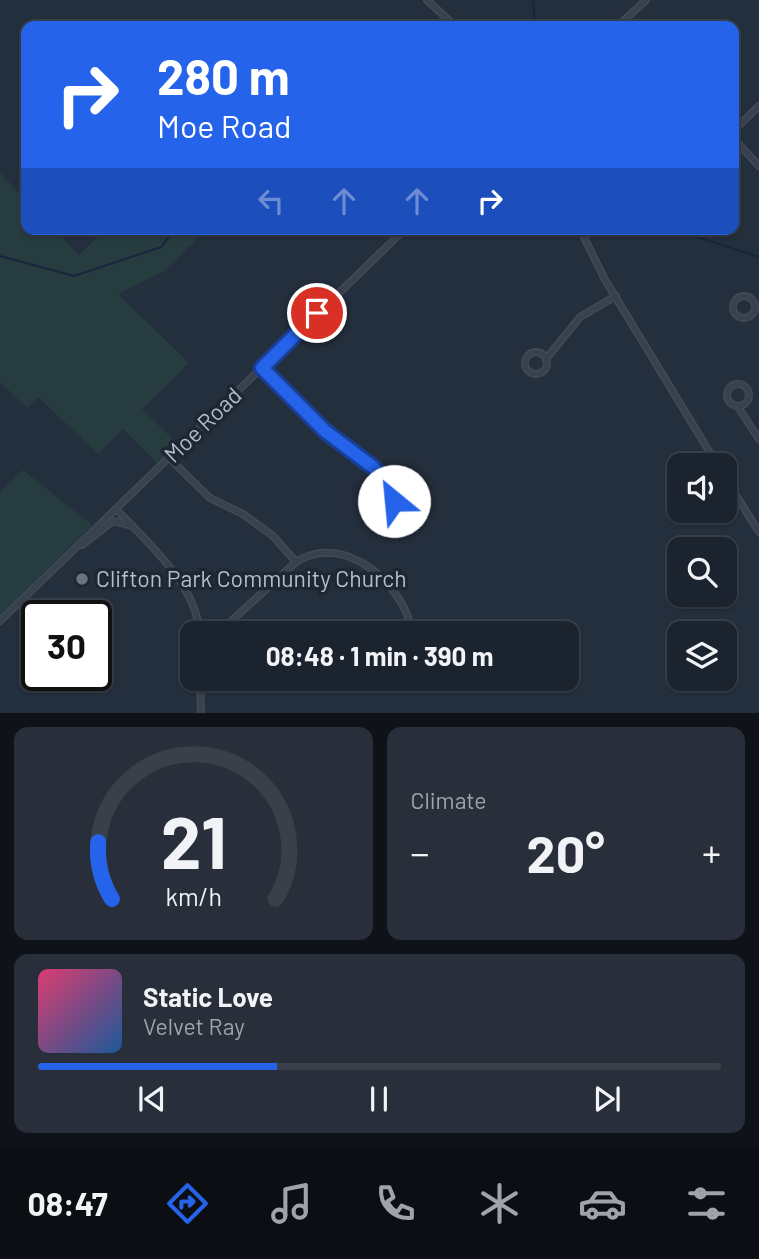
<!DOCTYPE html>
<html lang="en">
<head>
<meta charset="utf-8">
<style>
  body { margin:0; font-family:Barlow,sans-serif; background:#282f3a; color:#f1f3f6; height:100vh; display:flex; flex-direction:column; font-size:26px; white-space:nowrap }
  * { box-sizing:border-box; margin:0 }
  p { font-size:23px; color:#a0a4aa }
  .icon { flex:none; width:38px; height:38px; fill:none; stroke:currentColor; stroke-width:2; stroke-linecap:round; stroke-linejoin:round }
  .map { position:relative; height:713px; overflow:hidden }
  .drawer { display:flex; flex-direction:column; gap:14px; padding:14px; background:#0f1319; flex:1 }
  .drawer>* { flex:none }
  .banner { position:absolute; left:21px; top:21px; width:718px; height:214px; border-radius:14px; box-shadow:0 2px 5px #0004,0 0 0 2px #39404a; background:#2563eb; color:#fff; overflow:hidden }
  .buttons { position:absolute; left:667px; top:453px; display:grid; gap:14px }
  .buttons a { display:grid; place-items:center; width:70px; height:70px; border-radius:14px; background:#1b232e; box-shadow:0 2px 5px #0004,0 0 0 2px #39404a; font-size:35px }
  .speed { position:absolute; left:21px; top:600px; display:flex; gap:14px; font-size:35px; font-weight:700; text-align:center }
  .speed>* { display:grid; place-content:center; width:91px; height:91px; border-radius:50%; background:#1b232e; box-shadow:0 2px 5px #0004,0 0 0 2px #39404a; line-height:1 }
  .speed .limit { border:4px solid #111; border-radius:10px; background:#fff; color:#111 }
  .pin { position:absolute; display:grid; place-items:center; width:60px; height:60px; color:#fff; margin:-30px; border:4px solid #fff; border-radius:50%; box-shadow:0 2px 7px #0007 }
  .me { position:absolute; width:77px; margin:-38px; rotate:332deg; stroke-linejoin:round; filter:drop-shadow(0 0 5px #0008) }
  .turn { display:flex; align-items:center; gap:24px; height:147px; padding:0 21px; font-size:32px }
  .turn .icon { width:91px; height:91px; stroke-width:2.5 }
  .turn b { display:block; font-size:49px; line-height:60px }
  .lanes { display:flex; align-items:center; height:66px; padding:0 21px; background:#0003; justify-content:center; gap:35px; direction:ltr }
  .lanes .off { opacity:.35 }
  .big { font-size:52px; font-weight:700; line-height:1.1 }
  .drawer .card { flex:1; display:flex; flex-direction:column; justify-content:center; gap:10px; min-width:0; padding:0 24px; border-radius:14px; background:#282f3a }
  .drawer .dial { align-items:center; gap:0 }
  .dial svg { height:182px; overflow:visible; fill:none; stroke:#39404a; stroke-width:7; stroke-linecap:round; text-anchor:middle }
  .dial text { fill:#f1f3f6; stroke:none }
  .song { display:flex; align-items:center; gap:21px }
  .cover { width:84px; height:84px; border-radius:10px; background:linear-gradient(135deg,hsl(340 70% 55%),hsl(210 70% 35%)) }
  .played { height:7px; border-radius:4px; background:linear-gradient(90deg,#2563eb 35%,#39404a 35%) }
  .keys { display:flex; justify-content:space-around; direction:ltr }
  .heat { display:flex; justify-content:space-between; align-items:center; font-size:38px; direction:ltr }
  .drawer .tiles { flex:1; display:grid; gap:14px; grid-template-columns:1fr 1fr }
  .card:last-child { grid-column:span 2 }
  .trip { position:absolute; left:180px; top:621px; width:399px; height:70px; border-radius:14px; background:#1b232e; box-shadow:0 2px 5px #0004,0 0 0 2px #39404a; font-weight:700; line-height:70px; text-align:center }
  .dock { display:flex; height:112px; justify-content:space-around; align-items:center; background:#0b0e12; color:#a0a4aa }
  .dock .icon { width:49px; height:49px }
  .dock .selected { color:#2563eb }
  .dock b { font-size:32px; color:#f1f3f6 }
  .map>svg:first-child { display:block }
  .green { fill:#263c3f }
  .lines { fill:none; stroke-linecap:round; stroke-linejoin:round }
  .stream { stroke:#17263c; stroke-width:2 }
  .minor-casing { stroke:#414a57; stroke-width:8 }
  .minor { stroke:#38414e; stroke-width:5 }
  .route-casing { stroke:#184099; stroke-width:18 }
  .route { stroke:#2563eb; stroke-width:12 }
  .worship-dot { fill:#6b7280; stroke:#1d2633; stroke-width:2.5 }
  .labels { text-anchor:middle; stroke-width:7; stroke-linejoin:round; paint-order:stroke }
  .street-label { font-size:23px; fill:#b4bcc9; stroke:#1d2633 }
  .poi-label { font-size:23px; fill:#b4bcc9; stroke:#1d2633; text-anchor:start }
</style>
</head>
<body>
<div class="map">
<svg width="759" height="713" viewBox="0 0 759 713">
  <rect width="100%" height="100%" fill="#242f3e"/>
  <g class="green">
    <polygon points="0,173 26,200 26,229 54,229 79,255 106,229 207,229 164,271 118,294 189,363 142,409 178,444 157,463 123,429 98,454 38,397 27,408 0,382"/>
    <polygon points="23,470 92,525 0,616 0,492"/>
  </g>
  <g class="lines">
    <g class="stream">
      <polyline points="533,0 535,26"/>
      <polyline points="672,229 759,257"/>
      <polyline points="0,256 74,276 161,247 175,229"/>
    </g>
    <g class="minor-casing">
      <g id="minor">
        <polyline points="427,0 455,26"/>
        <polyline points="618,26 646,0"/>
        <polyline points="733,131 759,106"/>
        <polyline points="733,138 759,166"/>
        <polyline points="580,229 604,278 718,466"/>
        <circle cx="744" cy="307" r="11"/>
        <circle cx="536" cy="363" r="11"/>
        <polyline points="546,359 580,317 616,296"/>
        <polyline points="262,368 325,431 373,467 396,496"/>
        <circle cx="738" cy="395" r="11"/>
        <polyline points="738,407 759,439"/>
        <polyline points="169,458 210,498 243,514 273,536 296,562 217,634"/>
        <polyline points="724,476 759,532"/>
        <circle cx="403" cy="503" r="9"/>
        <path d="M116 509C149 544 196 584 200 634"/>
        <polyline points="82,545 113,521 129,525"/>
        <path d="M296 562C345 531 404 584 413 634"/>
        <polyline points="0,621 405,229"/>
        <polyline points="200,679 201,713"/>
        <polyline points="403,679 409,689 433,683 433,679"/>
      </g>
    </g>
    <use href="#minor" class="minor"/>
  </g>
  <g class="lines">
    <g class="route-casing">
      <polyline id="route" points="317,313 262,368 325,431 373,467 397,496 394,501"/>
    </g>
    <use href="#route" class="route"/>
  </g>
  <circle class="worship-dot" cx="82" cy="579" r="7"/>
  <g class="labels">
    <g class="street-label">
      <text transform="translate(203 425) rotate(-44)" y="8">Moe Road</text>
    </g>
    <g class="poi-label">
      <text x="96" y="587">Clifton Park Community Church</text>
    </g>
  </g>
</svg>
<div class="buttons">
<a><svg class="icon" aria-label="sound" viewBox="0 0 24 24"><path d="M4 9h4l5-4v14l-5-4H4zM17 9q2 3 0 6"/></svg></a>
<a><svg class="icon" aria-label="search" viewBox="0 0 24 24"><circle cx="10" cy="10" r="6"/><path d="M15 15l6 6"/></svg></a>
<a><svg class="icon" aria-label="layers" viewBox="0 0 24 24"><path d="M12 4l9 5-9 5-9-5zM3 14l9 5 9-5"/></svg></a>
</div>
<div class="speed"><div class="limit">30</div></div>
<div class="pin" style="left:317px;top:313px;background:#d93025"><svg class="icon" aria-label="arrive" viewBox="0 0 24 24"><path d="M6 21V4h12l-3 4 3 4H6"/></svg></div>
<svg class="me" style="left:394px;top:501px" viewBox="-20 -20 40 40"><circle r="19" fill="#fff"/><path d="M0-13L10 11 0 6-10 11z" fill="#2563eb"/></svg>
<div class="trip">08:48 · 1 min · 390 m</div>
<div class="banner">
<div class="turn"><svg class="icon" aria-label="right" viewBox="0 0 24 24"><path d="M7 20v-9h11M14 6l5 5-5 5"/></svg><div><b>280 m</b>Moe Road</div></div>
<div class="lanes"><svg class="icon off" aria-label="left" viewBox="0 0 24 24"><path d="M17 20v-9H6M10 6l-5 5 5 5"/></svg><svg class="icon off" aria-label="ahead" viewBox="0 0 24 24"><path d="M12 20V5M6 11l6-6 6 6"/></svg><svg class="icon off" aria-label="ahead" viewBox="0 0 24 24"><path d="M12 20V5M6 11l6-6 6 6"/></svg><svg class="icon" aria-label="right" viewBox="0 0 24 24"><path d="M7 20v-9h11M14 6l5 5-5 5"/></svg></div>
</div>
</div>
<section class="drawer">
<div class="tiles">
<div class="card dial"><svg viewBox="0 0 100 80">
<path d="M14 69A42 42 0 1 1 86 69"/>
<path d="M14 69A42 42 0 0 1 8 44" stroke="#2563eb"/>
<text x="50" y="56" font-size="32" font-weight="700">21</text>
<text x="50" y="72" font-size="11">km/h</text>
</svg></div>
<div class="card"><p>Climate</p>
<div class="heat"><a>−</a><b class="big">20°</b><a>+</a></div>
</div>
<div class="card">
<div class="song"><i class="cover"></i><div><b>Static Love</b><p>Velvet Ray</p></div></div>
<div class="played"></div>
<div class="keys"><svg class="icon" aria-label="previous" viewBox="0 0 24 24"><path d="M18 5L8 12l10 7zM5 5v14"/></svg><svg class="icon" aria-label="pause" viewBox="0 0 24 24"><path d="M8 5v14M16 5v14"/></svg><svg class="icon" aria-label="next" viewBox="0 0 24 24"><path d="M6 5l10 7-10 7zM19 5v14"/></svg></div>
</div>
</div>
</section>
<nav class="dock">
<b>08:47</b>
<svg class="icon selected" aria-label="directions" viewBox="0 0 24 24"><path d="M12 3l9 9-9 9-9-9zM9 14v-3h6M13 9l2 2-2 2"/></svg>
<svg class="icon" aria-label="music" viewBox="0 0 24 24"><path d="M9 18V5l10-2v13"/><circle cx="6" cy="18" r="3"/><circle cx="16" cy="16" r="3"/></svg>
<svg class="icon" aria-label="phone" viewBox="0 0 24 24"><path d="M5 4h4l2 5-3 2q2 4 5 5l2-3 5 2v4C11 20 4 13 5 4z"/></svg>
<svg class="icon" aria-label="climate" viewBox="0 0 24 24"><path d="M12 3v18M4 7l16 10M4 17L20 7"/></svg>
<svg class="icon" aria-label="car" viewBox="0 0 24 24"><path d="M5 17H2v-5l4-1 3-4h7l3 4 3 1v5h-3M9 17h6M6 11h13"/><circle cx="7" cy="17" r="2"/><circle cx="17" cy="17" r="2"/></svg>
<svg class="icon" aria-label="filters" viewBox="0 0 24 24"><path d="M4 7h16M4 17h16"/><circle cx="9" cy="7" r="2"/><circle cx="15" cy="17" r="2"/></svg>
</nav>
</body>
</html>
